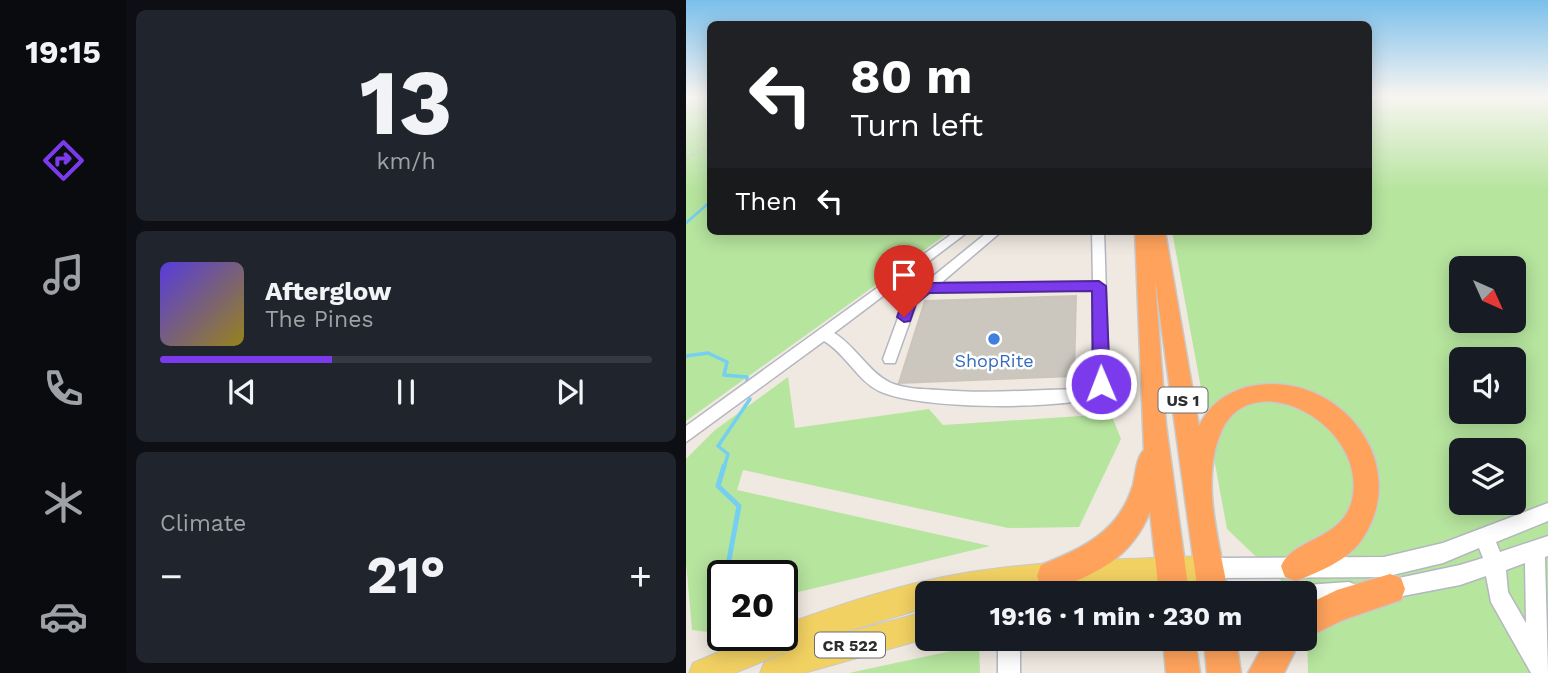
<!DOCTYPE html>
<html lang="en">
<head>
<meta charset="utf-8">
<style>
  body { margin:0; font-family:"Work Sans",sans-serif; background:#20242c; color:#f1f3f6; height:100vh; display:flex; flex-direction:column; font-size:26px; white-space:nowrap }
  * { box-sizing:border-box; margin:0 }
  p { font-size:23px; color:#9ea1a6 }
  .icon { flex:none; width:38px; height:38px; fill:none; stroke:currentColor; stroke-width:2; stroke-linecap:round; stroke-linejoin:round }
  .map { position:relative; flex:1; overflow:hidden }
  .drawer { display:flex; flex-direction:column; gap:10px; padding:10px; background:#0d0f14; width:560px }
  .drawer>* { flex:none }
  .top-card { position:absolute; left:21px; top:21px; width:665px; height:214px; border-radius:10px; box-shadow:0 4px 18px #0003; background:#202124; color:#fff; overflow:hidden }
  .needle { width:46px; rotate:135deg }
  .buttons { position:absolute; left:763px; top:256px; display:grid; gap:14px }
  .buttons a { display:grid; place-items:center; width:77px; height:77px; border-radius:10px; background:#171b24; box-shadow:0 4px 18px #0003; font-size:35px }
  .speed { position:absolute; left:21px; top:560px; display:flex; gap:14px; font-size:35px; font-weight:700; text-align:center }
  .speed>* { display:grid; place-content:center; width:91px; height:91px; border-radius:50%; background:#171b24; box-shadow:0 4px 18px #0003; line-height:1 }
  .speed .limit { border:4px solid #111; border-radius:10px; background:#fff; color:#111 }
  .pin { position:absolute; display:grid; place-items:center; width:60px; height:60px; color:#fff; margin:-72px -30px; border-radius:50% 50% 50% 0; rotate:-45deg; box-shadow:0 0 7px #0007 }
  .pin .icon { rotate:45deg }
  .me { position:absolute; width:77px; margin:-38px; rotate:359deg; stroke-linejoin:round; filter:drop-shadow(0 0 5px #0008) }
  .turn { display:flex; align-items:center; gap:24px; height:147px; padding:0 28px; font-size:32px }
  .turn .icon { width:91px; height:91px; stroke-width:2.5 }
  .turn b { display:block; font-size:49px; line-height:60px }
  .then { display:flex; align-items:center; height:66px; padding:0 28px; background:#0003; gap:14px; font-size:26px }
  .big { font-size:52px; font-weight:700; line-height:1.1 }
  .drawer .widget { flex:1; display:flex; flex-direction:column; justify-content:center; gap:10px; min-width:0; padding:0 24px; border-radius:10px; background:#20242c }
  .drawer .dial { align-items:center; gap:0 }
  .dial b { font-size:91px; line-height:1 }
  .song { display:flex; align-items:center; gap:21px }
  .cover { width:84px; height:84px; border-radius:10px; background:linear-gradient(135deg,hsl(250 70% 55%),hsl(50 70% 35%)) }
  .played { height:7px; border-radius:4px; background:linear-gradient(90deg,#7c3aed 35%,#363941 35%) }
  .keys { display:flex; justify-content:space-around; direction:ltr }
  .heat { display:flex; justify-content:space-between; align-items:center; font-size:38px; direction:ltr }
  .trip { position:absolute; left:229px; top:581px; width:402px; height:70px; border-radius:10px; background:#171b24; box-shadow:0 4px 18px #0003; font-weight:700; line-height:70px; text-align:center }
  main { display:flex; flex:1; min-height:0 }
  .tabs { display:flex; flex-direction:column; width:126px; justify-content:space-around; align-items:center; background:#090b0e; color:#9ea1a6 }
  .tabs .icon { width:49px; height:49px }
  .tabs .current { color:#7c3aed }
  .tabs b { font-size:32px; color:#f1f3f6 }
  .map>svg:first-child { display:block }
  .green { fill:#b6e59e; fill-rule:evenodd }
  .lines { fill:none; stroke-linecap:round; stroke-linejoin:round }
  .stream-far2 { stroke:#75cff0; stroke-width:2.5 }
  .stream-far1 { stroke:#75cff0; stroke-width:3.5 }
  .stream { stroke:#75cff0; stroke-width:5 }
  .building { fill:#cbc7bf; stroke:#cbc5ba; stroke-width:2 }
  .minor-casing { stroke:#b4b7c1; stroke-width:3 }
  .major-casing { stroke:#c9c9c9; stroke-width:2 }
  .highway-casing { stroke:#c9c9c9; stroke-width:3 }
  .path { stroke:#c9c9c9; stroke-width:2; stroke-dasharray:3.5 2.5; stroke-linecap:butt }
  .minor { fill:#fff; fill-rule:evenodd }
  .major { fill:#f2d163; fill-rule:evenodd }
  .highway { fill:#ffa35c; fill-rule:evenodd }
  .route { fill:#7c3aed; stroke:#51269a; stroke-width:2 }
  .shop-dot { fill:#3f7fe0; stroke:#fff; stroke-width:2.5 }
  .labels { text-anchor:middle; stroke-width:5; stroke-linejoin:round; paint-order:stroke }
  .shield { fill:#fff; stroke:#6d6d6d; stroke-width:2 }
  .shield-label { font-size:16px; font-weight:bold; fill:#2e2e2e }
  .shop-label { font-size:18px; fill:#366cbe; stroke:#fff }
</style>
</head>
<body>
<main>
<nav class="tabs">
<b>19:15</b>
<svg class="icon current" aria-label="directions" viewBox="0 0 24 24"><path d="M12 3l9 9-9 9-9-9zM9 14v-3h6M13 9l2 2-2 2"/></svg>
<svg class="icon" aria-label="music" viewBox="0 0 24 24"><path d="M9 18V5l10-2v13"/><circle cx="6" cy="18" r="3"/><circle cx="16" cy="16" r="3"/></svg>
<svg class="icon" aria-label="phone" viewBox="0 0 24 24"><path d="M5 4h4l2 5-3 2q2 4 5 5l2-3 5 2v4C11 20 4 13 5 4z"/></svg>
<svg class="icon" aria-label="climate" viewBox="0 0 24 24"><path d="M12 3v18M4 7l16 10M4 17L20 7"/></svg>
<svg class="icon" aria-label="car" viewBox="0 0 24 24"><path d="M5 17H2v-5l4-1 3-4h7l3 4 3 1v5h-3M9 17h6M6 11h13"/><circle cx="7" cy="17" r="2"/><circle cx="17" cy="17" r="2"/></svg>
</nav>
<section class="drawer">
<div class="widget dial"><b>13</b><p>km/h</p></div>
<div class="widget">
<div class="song"><i class="cover"></i><div><b>Afterglow</b><p>The Pines</p></div></div>
<div class="played"></div>
<div class="keys"><svg class="icon" aria-label="previous" viewBox="0 0 24 24"><path d="M18 5L8 12l10 7zM5 5v14"/></svg><svg class="icon" aria-label="pause" viewBox="0 0 24 24"><path d="M8 5v14M16 5v14"/></svg><svg class="icon" aria-label="next" viewBox="0 0 24 24"><path d="M6 5l10 7-10 7zM19 5v14"/></svg></div>
</div>
<div class="widget"><p>Climate</p>
<div class="heat"><a>−</a><b class="big">21°</b><a>+</a></div>
</div>
</section>
<div class="map">
<svg width="862" height="673" viewBox="0 0 862 673">
  <rect width="100%" height="100%" fill="#efe9e1"/>
  <g class="green">
    <polygon points="16,96 24,96 24,231 265,231 0,421 0,103"/>
    <path d="M683 96H862V673H622L620 593H608L541 529 486 231H682ZM775 268H828V320H775ZM775 359H828V411H775ZM775 450H828V502H775Z"/>
    <polygon points="102,377 109,428 243,409 257,425 425,414 435,439 393,527 322,528 57,470 51,490 304,546 96,596 96,576 37,576 37,625 23,632 6,630 0,563 0,459 29,430"/>
    <polygon points="293,645 294,673 163,673"/>
  </g>
  <g class="lines">
    <polyline class="stream-far2" points="0,223 24,202"/>
    <g class="stream-far1">
      <polyline points="0,356 22,353 41,362 38,375 61,377 61,381"/>
      <polyline points="38,468 42,454 32,446 64,399"/>
    </g>
    <g class="stream">
      <polyline points="38,466 32,486 53,506 40,576"/>
      <polyline points="30,612 37,590"/>
    </g>
  </g>
  <polygon class="building" points="390,296 388,376 213,383 239,301"/>
  <g class="lines">
    <g class="minor-casing">
      <g id="minor">
        <path d="M270 231H283L148 333C170 346 182 372 205 383 219 389 237 389 253 390 299 394 346 390 393 389L406 386 407 290 244 292 230 304 209 363H199L197 359 219 299 303 231H316L255 283 407 282 406 231H418L423 384 416 396C376 410 232 410 193 391 171 380 160 354 138 341L0 442V426Z"/>
        <path d="M862 503V521L810 542 814 552 862 536V556L859 557 862 673H845L805 602 800 576 774 585 701 599 694 596 691 589 694 582 774 565 797 558 793 548 757 563 698 577 524 578 517 575 514 568 517 561 524 558 698 557 757 543ZM839 563 840 623 822 592 820 570Z"/>
        <polygon points="663,582 670,585 673,592 670,599 663,602 620,605 620,593 610,593 613,588 620,585"/>
        <rect x="312" y="639" width="22" height="34"/>
      </g>
    </g>
    <g class="major-casing">
      <path id="major" d="M524 556 533 559 536 568 533 577 524 580C430 584 336 593 242 593V607L126 642 242 611V638L118 673H74L78 663 107 649 49 673H3L7 663 72 635H96V626L100 624C158 603 218 583 279 573 360 560 442 559 524 556Z"/>
    </g>
    <g class="highway-casing">
      <g id="highway">
        <path d="M449 231H479L513 426C523 405 539 393 561 387 647 366 728 459 677 538 663 560 633 572 610 581L599 577 595 566C607 538 657 540 666 500 683 425 567 363 536 430 513 480 534 542 542 593H512L469 280 480 425 503 593H473L464 512C444 560 412 572 366 591L355 587 351 576 355 565C397 548 433 532 447 485 450 473 450 458 458 450Z"/>
        <polygon points="704,574 715,578 719,589 715,600 657,620 620,638 620,605 651,590"/>
        <polygon points="477,639 509,639 514,673 480,673"/>
        <polygon points="518,639 550,639 555,673 521,673"/>
        <polygon points="581,639 615,639 598,673 562,673"/>
      </g>
    </g>
    <polyline class="path" points="0,159 24,144"/>
    <use href="#minor" class="minor"/>
    <use href="#major" class="major"/>
    <use href="#highway" class="highway"/>
  </g>
  <linearGradient id="sky" x2="0" y2="1"><stop stop-color="#7abfeb"/><stop offset="0.51" stop-color="#f8f5f2"/><stop offset="1" stop-color="#f8f5f2" stop-opacity="0"/></linearGradient>
  <rect width="862" height="190" fill="url(#sky)"/>
  <polygon class="route" points="413,281 420,286 424,384 415,391 407,384 406,291 243,293 230,304 224,321 218,322 211,317 218,298 239,283"/>
  <circle class="shop-dot" cx="308" cy="339" r="7"/>
  <g class="labels">
    <g class="shield">
      <rect x="472.5" y="387.5" width="49" height="25" rx="5"/>
      <rect x="129" y="632.5" width="70" height="25" rx="5"/>
    </g>
    <g class="shield-label">
      <text x="497" y="406">US 1</text>
      <text x="164" y="651">CR 522</text>
    </g>
    <g class="shop-label">
      <text x="308" y="367">ShopRite</text>
    </g>
  </g>
</svg>
<div class="buttons">
<a><svg class="needle" viewBox="-14 -14 28 28"><path d="M0-13l5 13h-10z" fill="#e53935"/><path d="M0 13l5-13h-10z" fill="#9ea1a6"/></svg></a>
<a><svg class="icon" aria-label="sound" viewBox="0 0 24 24"><path d="M4 9h4l5-4v14l-5-4H4zM17 9q2 3 0 6"/></svg></a>
<a><svg class="icon" aria-label="layers" viewBox="0 0 24 24"><path d="M12 4l9 5-9 5-9-5zM3 14l9 5 9-5"/></svg></a>
</div>
<div class="speed"><div class="limit">20</div></div>
<div class="pin" style="left:218px;top:317px;background:#d93025"><svg class="icon" aria-label="arrive" viewBox="0 0 24 24"><path d="M6 21V4h12l-3 4 3 4H6"/></svg></div>
<svg class="me" style="left:415px;top:384px" viewBox="-20 -20 40 40"><circle r="17" fill="#7c3aed" stroke="#fff" stroke-width="3"/><path d="M0-11L8 9 0 5-8 9z" fill="#fff"/></svg>
<div class="trip">19:16 · 1 min · 230 m</div>
<div class="top-card">
<div class="turn"><svg class="icon" aria-label="left" viewBox="0 0 24 24"><path d="M17 20v-9H6M10 6l-5 5 5 5"/></svg><div><b>80 m</b>Turn left</div></div>
<div class="then">Then<svg class="icon" aria-label="left" viewBox="0 0 24 24"><path d="M17 20v-9H6M10 6l-5 5 5 5"/></svg></div>
</div>
</div>
</main>
</body>
</html>
